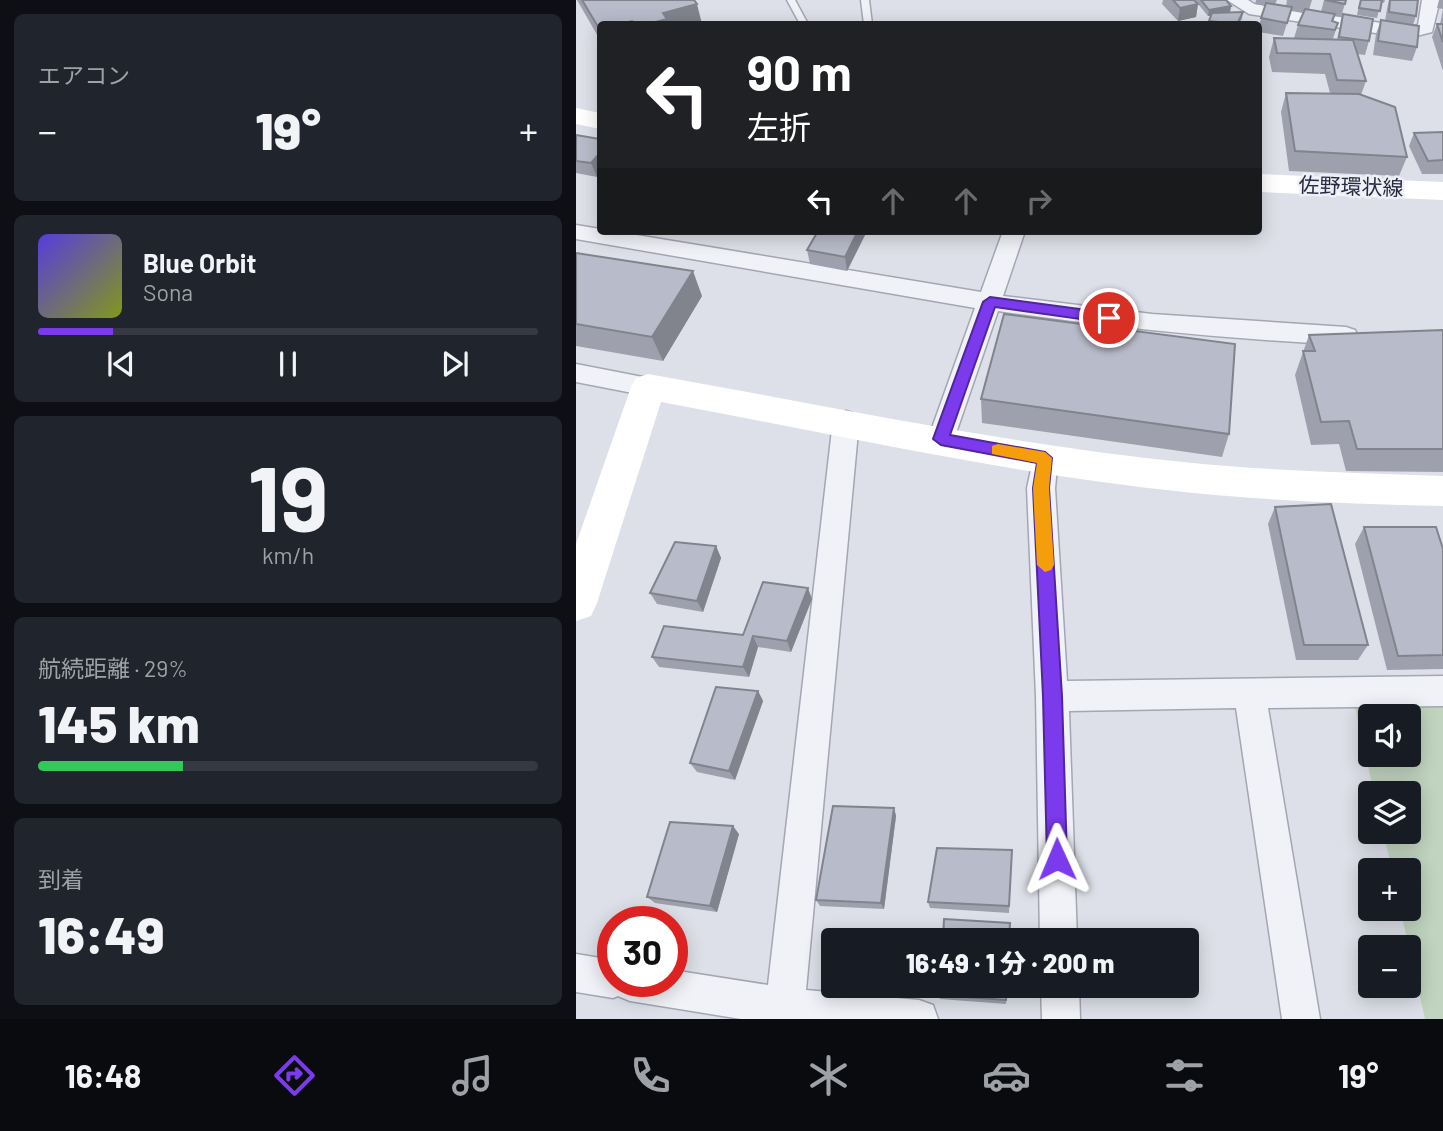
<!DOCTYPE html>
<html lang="ja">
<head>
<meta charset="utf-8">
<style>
  body { margin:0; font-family:Barlow,"Noto Sans JP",sans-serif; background:#20242c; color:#f1f3f6; height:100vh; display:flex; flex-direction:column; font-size:26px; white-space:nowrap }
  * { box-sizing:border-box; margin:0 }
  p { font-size:23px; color:#9ea1a6 }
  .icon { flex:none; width:38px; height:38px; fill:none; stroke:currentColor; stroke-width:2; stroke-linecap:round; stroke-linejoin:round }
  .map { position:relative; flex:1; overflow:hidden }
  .panel { display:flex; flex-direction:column; gap:14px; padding:14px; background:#0d0f14; width:576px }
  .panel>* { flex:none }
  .top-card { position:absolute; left:21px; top:21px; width:665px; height:214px; border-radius:7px; box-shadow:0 4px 18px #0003; background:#202124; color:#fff; overflow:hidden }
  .controls { position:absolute; left:782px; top:704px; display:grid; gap:14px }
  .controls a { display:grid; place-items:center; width:63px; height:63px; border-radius:7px; background:#171b24; box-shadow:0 4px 18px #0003; font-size:35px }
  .speed { position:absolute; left:21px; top:906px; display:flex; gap:14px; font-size:35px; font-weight:700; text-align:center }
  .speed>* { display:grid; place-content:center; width:91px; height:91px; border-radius:50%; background:#171b24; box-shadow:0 4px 18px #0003; line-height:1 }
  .speed .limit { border:10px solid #d22; background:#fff; color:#111 }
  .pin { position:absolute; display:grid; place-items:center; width:60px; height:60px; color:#fff; margin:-30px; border:4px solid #fff; border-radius:50%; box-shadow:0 2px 7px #0007 }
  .me { position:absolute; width:77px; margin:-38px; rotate:359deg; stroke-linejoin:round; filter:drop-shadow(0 0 5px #0008) }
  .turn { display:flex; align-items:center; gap:24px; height:147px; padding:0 35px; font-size:32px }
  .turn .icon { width:91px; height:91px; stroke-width:2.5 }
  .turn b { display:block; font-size:49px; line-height:60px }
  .lanes { display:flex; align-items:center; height:66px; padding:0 35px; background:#0003; justify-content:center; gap:35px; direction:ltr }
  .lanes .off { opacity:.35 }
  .big { font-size:52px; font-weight:800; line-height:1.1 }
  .panel .widget { flex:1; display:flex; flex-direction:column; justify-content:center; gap:10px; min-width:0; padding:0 24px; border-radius:10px; background:#20242c }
  .panel .dial { align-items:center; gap:0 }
  .dial b { font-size:91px; line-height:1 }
  .song { display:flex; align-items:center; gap:21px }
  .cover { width:84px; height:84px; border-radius:10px; background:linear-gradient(135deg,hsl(250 70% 55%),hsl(70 70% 35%)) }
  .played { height:7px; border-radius:4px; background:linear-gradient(90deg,#7c3aed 15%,#363941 15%) }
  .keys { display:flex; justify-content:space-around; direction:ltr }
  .heat { display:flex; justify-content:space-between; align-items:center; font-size:38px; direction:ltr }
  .charge { height:10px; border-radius:5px; background:linear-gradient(90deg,#34c759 29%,#363941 0) }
  .trip { position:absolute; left:245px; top:928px; width:378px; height:70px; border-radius:7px; background:#171b24; box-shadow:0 4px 18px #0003; font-weight:800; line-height:70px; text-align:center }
  .dock { display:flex; height:112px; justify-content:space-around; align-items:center; background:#090b0e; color:#9ea1a6 }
  .dock .icon { width:49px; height:49px }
  .dock .on { color:#7c3aed }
  .dock b { font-size:32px; color:#f1f3f6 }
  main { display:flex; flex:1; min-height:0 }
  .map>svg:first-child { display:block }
  .green { fill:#c0d4bf; fill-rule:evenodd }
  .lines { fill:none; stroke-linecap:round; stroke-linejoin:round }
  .lane-casing { stroke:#a3a6b3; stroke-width:3 }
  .street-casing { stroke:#a3a6b3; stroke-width:3 }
  .lane { fill:#f1f2f7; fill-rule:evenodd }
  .street { fill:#f1f2f7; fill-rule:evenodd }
  .secondary { fill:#fff; fill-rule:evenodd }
  .wall { fill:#9ea1ad }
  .shaded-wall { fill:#81838d }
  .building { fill:#b8bbc9; stroke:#81838d; stroke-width:2 }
  .route { fill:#7c3aed; stroke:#51269a; stroke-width:2 }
  .slow { fill:#f59e0b }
  .labels { text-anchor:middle; stroke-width:5; stroke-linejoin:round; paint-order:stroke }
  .far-street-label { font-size:21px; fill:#262a41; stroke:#eef0f6 }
</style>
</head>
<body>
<main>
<section class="panel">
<div class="widget"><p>エアコン</p>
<div class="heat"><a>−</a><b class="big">19°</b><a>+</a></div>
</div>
<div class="widget">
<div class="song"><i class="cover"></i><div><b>Blue Orbit</b><p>Sona</p></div></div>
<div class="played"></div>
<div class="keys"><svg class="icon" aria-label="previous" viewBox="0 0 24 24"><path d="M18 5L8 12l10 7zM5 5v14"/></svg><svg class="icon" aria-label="pause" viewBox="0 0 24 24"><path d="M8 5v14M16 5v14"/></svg><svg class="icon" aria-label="next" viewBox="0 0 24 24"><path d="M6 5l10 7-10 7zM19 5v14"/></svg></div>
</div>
<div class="widget dial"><b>19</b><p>km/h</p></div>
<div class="widget"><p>航続距離 · 29%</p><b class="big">145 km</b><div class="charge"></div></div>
<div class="widget"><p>到着</p><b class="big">16:49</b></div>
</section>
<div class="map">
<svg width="868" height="1019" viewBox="0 0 868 1019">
  <rect width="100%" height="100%" fill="#dee0e9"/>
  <path class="green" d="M867 705V1019H849L824 908H833V870H816L807 831H833V793H798L779 708ZM794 716H833V754H794Z"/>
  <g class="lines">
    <g class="lane-casing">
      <g id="lane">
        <polygon points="211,0 219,0 232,24 224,24"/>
        <polygon points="285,0 293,0 296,24 288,24"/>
      </g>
    </g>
    <g class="street-casing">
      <g id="street">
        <polygon points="651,0 672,0 678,4 832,27 842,25 846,0 864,0 856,32 833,38 673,14"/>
        <path d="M0 225 405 292 427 231H449L427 296 576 314 770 327 779 330 782 336 779 342 770 345C653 339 538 328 422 311L378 439 374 446 365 449 356 446 352 439 399 308 0 239Z"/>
        <polygon points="0,364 72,378 81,380 85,387 81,394 72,396 0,382"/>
        <polygon points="270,411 279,414 283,421 230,990 343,1000 357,1005 362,1019 165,1019 54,1001 42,996 37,998 0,992 0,954 37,960 37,982 96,982 96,970 192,985 257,421 261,414"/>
        <polygon points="469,447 479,451 482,458 479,488 491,681 868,676 868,706 692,708 744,1019 706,1019 660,708 493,711 501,940 464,940 460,696 451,488 459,451"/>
        <polygon points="465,985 503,985 504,1019 466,1019"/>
      </g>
    </g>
    <use href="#lane" class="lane"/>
    <use href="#street" class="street"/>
    <g class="secondary">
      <polygon points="0,108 24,113 24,129 0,124"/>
      <polygon points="682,174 868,182 868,200 682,192"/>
      <path d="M72 374C249 405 428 444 607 462 694 471 780 473 868 476V506C781 504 694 501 608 492 432 474 258 434 85 402L21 603 15 616 0 621V544L55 387 60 378Z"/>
    </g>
  </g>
  <g class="wall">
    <polygon points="1,0 118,0 126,24 24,24 24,40"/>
    <polygon points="587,0 618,0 620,1 620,0 650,0 655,6 654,12 667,12 666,19 663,24 633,24 635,16 632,16 622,4 620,17 602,21 586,4"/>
    <polygon points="680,0 701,0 699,4 710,6 711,0 736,0 733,10 745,12 748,0 770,0 765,17 758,16 757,22 762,23 757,39 761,39 767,14 793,41 789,55 781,54 790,81 785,95 831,157 823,176 713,171 705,112 710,93 754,93 749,74 696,72 693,57 698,38 718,38 722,25 727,13 715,11 707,36 682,32 685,18 689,6 679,4"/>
    <polygon points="784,0 809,0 808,3 805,2 801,18 781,15"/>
    <polygon points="813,0 842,0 840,16 837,25 841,47 836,61 797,55 800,34 805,20 809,21 811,9"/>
    <polygon points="863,0 867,0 867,71 856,37 861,24 864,24 867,9 861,8"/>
    <polygon points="867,132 867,174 846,174 833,146 838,133"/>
    <polygon points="0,135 24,139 21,177 0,173"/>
    <polygon points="242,231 291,231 271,271 234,264 231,250"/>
    <polygon points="0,253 126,296 87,361 0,346"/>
    <polygon points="867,330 867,472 770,471 763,444 735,445 719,375 733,335"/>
    <polygon points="405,399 653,434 646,457 406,423"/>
    <polygon points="699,507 792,645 782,660 720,660 692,524"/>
    <polygon points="788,527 867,549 867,669 811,670 779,544"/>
    <polygon points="140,546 145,558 127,612 81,604 74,593"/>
    <polygon points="236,599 215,652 182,647 173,677 83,667 76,657 167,635"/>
    <polygon points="182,691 187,701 159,780 121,772 114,763"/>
    <polygon points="318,808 320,816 308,909 244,906 240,900"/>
    <polygon points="163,834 141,912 79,903 71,897"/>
    <polygon points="436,850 433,913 354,908 352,902"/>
    <polygon points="431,985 430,1004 364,999 362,995"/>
  </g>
  <g class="shaded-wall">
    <polygon points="121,4 126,24 72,24 87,13"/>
    <polygon points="622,4 620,17 602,21 604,8"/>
    <polygon points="655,6 654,12 632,16 633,10"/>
    <polygon points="56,21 58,24 44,24"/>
    <polygon points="24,153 24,173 21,177 15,163"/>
    <polygon points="282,231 291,231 271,271 269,257"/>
    <polygon points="117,271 126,296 87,361 76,337"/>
    <polygon points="140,546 145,558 127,612 121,601"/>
    <polygon points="232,588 236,599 215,652 211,641"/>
    <polygon points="177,636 182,647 173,677 167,667"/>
    <polygon points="182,691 187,701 159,780 153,771"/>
    <polygon points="318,808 320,816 308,909 305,903"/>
    <polygon points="157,826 163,834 141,912 134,906"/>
  </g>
  <g class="building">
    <polygon points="6,0 118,0 121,4 87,13 91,19 72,24 59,24 56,21 44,24 24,24 24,30"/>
    <polygon points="597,0 618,0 622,4 604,8"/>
    <polygon points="625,0 650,0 655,6 633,10"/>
    <polygon points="749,0 770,0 769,4"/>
    <polygon points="785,0 806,0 804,11 783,8"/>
    <polygon points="814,0 842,0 840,16 813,12"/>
    <polygon points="690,3 716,7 711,23 685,18"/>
    <polygon points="729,9 759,14 756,21 762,23 759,30 722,25"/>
    <polygon points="667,12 661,24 633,21 636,13"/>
    <polygon points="767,14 797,19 793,41 763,37"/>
    <polygon points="805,20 843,26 841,47 802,41"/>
    <polygon points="861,24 867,24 867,42"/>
    <polygon points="698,38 777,40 790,81 761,80 754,54 701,53"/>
    <polygon points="710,93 783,94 819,107 831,157 719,151"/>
    <polygon points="867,132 867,160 852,161 838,133"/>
    <polygon points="0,135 24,139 24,153 15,163 0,161"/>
    <polygon points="242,231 282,231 269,257 231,250"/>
    <polygon points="0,253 117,271 76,337 0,324"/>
    <polygon points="428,314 659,344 653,434 405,399"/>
    <polygon points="867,330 867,449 781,449 773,421 745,422 727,351 739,351 733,335"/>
    <polygon points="755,504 792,645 728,645 699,507"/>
    <polygon points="788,527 860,527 867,549 867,655 822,656"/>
    <polygon points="99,542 140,546 121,601 74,593"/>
    <polygon points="187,582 232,588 211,641 177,636 167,667 76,657 88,626 167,635"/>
    <polygon points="140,687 182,691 153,771 114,763"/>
    <polygon points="257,806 318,808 305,903 240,900"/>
    <polygon points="94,822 157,826 134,906 71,897"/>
    <polygon points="361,848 436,850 433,906 352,902"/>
    <polygon points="368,919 434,923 433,940 367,940"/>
    <polygon points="363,985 431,985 430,1000 362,995"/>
  </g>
  <polygon class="route" points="414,297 533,313 540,318 533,323 419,307 374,435 469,452 476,458 473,488 486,696 491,859 488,866 481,869 473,866 471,859 467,696 457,488 461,463 365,445 357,439 407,302"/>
  <polygon class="slow" points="422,444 469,452 476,458 473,488 478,565 475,570 469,572 461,565 457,488 461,463 416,454 416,446"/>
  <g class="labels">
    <g class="far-street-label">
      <text transform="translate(775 187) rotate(2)" y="7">佐野環状線</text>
    </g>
  </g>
</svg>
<div class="controls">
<a><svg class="icon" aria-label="sound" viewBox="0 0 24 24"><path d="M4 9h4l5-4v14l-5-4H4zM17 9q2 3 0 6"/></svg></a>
<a><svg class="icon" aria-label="layers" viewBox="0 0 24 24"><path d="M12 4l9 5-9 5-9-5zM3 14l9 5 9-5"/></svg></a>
<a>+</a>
<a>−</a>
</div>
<div class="speed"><div class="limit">30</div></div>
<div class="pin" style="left:533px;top:318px;background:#d93025"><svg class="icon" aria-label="arrive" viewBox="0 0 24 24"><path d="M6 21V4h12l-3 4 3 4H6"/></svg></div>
<svg class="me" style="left:481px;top:859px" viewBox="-20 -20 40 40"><path d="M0-17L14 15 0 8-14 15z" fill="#7c3aed" stroke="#fff" stroke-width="4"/></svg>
<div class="trip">16:49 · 1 分 · 200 m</div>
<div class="top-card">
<div class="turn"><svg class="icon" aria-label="left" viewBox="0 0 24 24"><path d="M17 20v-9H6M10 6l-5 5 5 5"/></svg><div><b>90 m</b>左折</div></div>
<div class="lanes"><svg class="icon" aria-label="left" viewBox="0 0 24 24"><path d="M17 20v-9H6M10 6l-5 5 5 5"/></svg><svg class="icon off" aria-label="ahead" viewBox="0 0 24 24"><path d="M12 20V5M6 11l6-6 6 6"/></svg><svg class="icon off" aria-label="ahead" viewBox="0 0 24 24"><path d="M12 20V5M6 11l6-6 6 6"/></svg><svg class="icon off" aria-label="right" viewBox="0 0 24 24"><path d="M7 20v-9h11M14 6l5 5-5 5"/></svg></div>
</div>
</div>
</main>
<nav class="dock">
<b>16:48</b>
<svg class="icon on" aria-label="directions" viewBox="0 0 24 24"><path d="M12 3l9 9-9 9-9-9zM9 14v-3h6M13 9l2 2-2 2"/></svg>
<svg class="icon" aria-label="music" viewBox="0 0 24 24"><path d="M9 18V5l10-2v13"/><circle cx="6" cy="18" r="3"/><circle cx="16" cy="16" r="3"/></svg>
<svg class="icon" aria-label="phone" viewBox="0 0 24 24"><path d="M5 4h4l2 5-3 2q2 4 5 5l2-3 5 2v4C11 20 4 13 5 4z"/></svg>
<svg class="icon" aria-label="climate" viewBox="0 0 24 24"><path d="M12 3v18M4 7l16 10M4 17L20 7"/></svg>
<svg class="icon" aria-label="car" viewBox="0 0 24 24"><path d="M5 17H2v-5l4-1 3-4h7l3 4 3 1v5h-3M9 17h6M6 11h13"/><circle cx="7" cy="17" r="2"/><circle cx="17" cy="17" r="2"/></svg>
<svg class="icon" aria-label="filters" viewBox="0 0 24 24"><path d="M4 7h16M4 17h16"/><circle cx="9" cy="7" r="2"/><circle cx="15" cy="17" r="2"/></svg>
<b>19°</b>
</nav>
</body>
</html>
